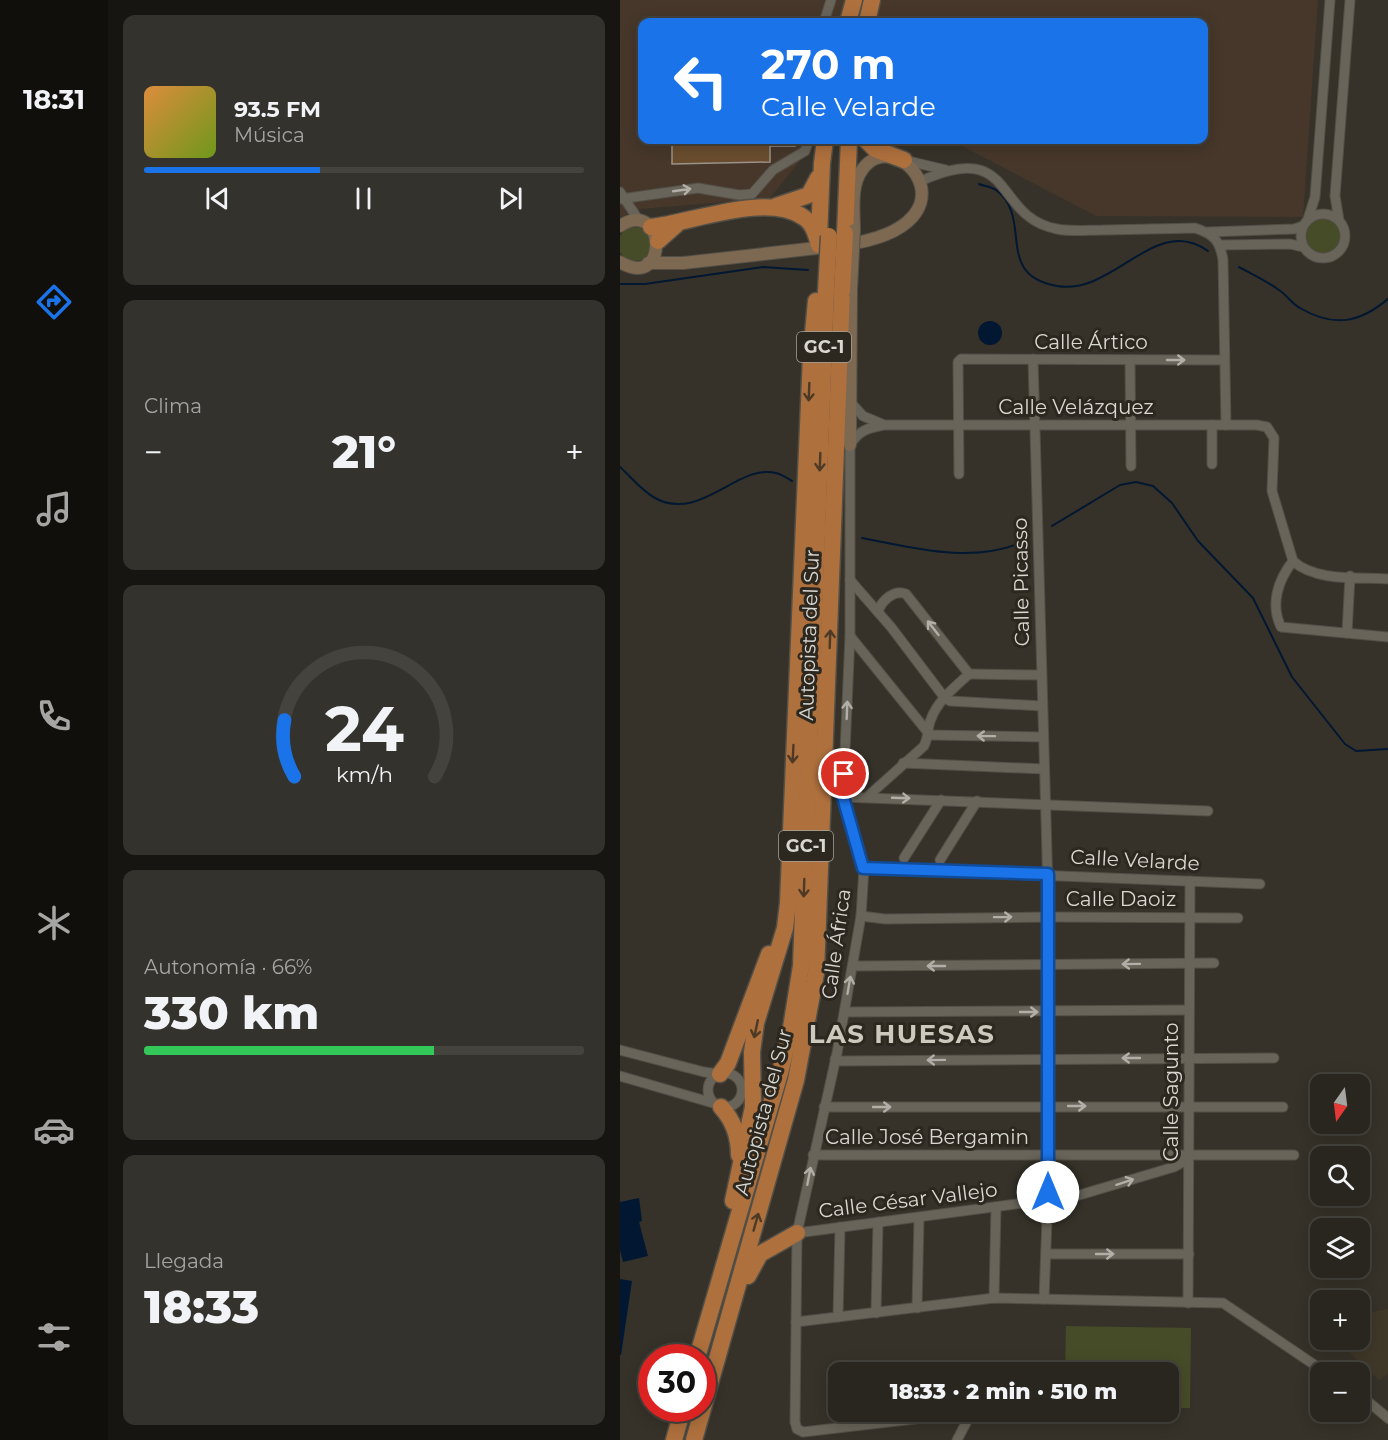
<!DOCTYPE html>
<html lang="es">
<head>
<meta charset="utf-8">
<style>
  body { margin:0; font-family:Montserrat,sans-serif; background:#34322c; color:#f1f3f6; height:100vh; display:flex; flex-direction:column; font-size:22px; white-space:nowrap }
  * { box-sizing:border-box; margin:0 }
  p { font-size:20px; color:#a5a5a4 }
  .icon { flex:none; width:33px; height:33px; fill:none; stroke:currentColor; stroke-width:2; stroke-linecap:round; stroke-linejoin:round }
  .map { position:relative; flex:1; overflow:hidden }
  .panel { display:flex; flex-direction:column; gap:15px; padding:15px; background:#161511; width:512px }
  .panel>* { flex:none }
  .guide { position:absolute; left:18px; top:18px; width:570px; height:126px; border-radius:12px; box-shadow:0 3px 15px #0003,0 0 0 2px #44433d; background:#1a73e8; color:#fff; overflow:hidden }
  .needle { width:39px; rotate:194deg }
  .controls { position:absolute; left:690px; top:1074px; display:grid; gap:12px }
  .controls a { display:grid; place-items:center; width:60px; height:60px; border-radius:12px; background:#28261f; box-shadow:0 3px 15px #0003,0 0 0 2px #44433d; font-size:30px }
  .speed { position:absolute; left:18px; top:1344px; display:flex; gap:12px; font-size:30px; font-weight:700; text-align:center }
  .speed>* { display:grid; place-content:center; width:78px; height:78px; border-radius:50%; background:#28261f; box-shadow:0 3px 15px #0003,0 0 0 2px #44433d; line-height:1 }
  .speed .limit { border:9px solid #d22; background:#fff; color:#111 }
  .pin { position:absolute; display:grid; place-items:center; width:51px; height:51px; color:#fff; margin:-26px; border:3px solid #fff; border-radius:50%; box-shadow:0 2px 6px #0007 }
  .me { position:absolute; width:66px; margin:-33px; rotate:0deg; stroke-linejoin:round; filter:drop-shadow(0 0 4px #0008) }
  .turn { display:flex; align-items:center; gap:21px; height:126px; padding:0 24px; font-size:27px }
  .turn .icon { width:78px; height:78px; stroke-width:2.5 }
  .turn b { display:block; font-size:42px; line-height:51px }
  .big { font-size:45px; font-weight:800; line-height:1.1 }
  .panel .widget { flex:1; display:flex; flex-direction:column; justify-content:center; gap:9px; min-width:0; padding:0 21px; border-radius:12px; background:#34322c }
  .panel .dial { align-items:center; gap:0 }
  .dial svg { height:156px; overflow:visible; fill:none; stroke:#44433d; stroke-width:7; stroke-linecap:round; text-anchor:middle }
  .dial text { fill:#f1f3f6; stroke:none }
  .song { display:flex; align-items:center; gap:18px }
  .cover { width:72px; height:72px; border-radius:9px; background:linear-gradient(135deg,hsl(30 70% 55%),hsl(80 70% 35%)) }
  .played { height:6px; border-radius:3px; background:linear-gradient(90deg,#1a73e8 40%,#44433d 40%) }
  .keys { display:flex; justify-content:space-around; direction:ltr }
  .heat { display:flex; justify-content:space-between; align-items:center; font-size:33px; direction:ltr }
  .charge { height:9px; border-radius:4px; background:linear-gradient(90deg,#34c759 66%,#44433d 0) }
  .trip { position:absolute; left:208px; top:1362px; width:351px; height:60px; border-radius:12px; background:#28261f; box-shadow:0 3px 15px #0003,0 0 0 2px #44433d; font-weight:800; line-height:60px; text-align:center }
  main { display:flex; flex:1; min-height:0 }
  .tab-bar { display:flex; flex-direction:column; width:108px; justify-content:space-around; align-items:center; background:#100f0c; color:#a5a5a4 }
  .tab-bar .icon { width:42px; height:42px }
  .tab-bar .current { color:#1a73e8 }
  .tab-bar b { font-size:27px; color:#f1f3f6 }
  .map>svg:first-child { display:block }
  .built { fill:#3f3829 }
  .industrial { fill:#46372a }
  .green { fill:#464b28 }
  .water { fill:#021731 }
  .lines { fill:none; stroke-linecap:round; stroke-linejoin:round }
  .stream { stroke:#021731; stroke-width:2 }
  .building { fill:#694d2e; stroke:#9b9289; stroke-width:1.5 }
  .street-casing { stroke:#524f47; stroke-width:11 }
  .secondary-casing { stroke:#524f47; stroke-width:14 }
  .highway-casing { stroke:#524f47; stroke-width:19 }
  .street { stroke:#686459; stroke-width:9 }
  .secondary { stroke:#7d6851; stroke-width:12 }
  .highway { stroke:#ae703d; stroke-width:16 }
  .secondary-bridge-casing { stroke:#524f47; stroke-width:14; stroke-linecap:butt }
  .highway-bridge-casing { stroke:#524f47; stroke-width:19; stroke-linecap:butt }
  .secondary-bridge { stroke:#7d6851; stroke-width:12 }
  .highway-bridge { stroke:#ae703d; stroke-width:16 }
  .oneway { stroke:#b1afa7 }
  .oneway2 { stroke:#4c3a26 }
  .route-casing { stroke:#114b97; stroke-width:15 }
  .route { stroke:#1a73e8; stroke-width:10 }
  .labels { text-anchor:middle; stroke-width:6; stroke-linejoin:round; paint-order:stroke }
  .shield { fill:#2c281f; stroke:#a5a29c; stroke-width:1.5 }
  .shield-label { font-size:18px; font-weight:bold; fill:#d9d7d1 }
  .street-label { font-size:20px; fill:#d9d7d1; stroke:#2c281f }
  .district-label { font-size:26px; font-weight:bold; letter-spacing:1.5px; fill:#cec9bd; stroke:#2c281f }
</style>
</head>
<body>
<main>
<nav class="tab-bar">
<b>18:31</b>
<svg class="icon current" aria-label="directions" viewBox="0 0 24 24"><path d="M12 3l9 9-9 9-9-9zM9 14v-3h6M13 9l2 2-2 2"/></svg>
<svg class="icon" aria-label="music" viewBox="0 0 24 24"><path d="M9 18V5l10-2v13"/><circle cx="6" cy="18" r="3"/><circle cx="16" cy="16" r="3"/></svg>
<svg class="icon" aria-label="phone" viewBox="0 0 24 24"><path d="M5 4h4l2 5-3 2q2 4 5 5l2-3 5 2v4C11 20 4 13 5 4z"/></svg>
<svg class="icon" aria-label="climate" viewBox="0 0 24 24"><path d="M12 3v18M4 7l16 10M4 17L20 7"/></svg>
<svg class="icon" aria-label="car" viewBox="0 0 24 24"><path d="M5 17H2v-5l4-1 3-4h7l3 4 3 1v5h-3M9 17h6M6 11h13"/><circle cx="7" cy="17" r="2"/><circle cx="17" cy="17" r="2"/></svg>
<svg class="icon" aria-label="filters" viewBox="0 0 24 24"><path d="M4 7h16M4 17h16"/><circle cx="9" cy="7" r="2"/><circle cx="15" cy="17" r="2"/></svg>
</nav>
<section class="panel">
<div class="widget">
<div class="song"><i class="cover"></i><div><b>93.5 FM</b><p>Música</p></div></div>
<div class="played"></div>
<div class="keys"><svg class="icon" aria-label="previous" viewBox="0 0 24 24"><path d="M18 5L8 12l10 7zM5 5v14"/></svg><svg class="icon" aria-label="pause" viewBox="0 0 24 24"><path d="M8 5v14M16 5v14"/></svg><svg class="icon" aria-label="next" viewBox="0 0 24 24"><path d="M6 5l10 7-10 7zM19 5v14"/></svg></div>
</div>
<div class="widget"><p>Clima</p>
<div class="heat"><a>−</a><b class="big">21°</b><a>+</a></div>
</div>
<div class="widget dial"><svg viewBox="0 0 100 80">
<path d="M14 69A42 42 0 1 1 86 69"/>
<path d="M14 69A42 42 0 0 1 9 40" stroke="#1a73e8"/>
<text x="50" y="56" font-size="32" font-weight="700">24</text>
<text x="50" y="72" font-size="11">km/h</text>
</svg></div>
<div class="widget"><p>Autonomía · 66%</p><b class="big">330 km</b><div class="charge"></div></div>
<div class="widget"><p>Llegada</p><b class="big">18:33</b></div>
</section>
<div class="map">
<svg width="769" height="1440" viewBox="0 0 769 1440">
  <rect width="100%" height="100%" fill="#363229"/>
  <polygon class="built" points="768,1309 768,1374 759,1380 716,1340 740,1340 740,1314"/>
  <polygon class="industrial" points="0,0 698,0 683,217 476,216 338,144 210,140 584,140 584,22 22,22 22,140 197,140 150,198 22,209 0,217"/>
  <g class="green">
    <circle cx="703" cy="236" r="17"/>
    <circle cx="15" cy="244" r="17"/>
    <polygon points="446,1326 571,1328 570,1408 549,1408 549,1372 445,1372"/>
  </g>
  <g class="water">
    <circle cx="370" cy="333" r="12"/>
    <polygon points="19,1198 22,1221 19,1222 28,1256 3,1262 0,1250 0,1202"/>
    <polygon points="0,1279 12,1281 1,1355 0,1355"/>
  </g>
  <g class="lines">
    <g class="stream">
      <path d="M359 184C364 186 372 187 376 190 414 218 373 275 437 286 494 296 535 213 588 251"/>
      <path d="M619 267C632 274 647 281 659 290 667 295 672 304 680 308 714 328 740 323 769 298"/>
      <polyline points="0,284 25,284 143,267 188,270"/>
      <path d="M0 467C11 477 22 491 35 498 80 523 118 463 156 473 161 474 167 478 172 481"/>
      <polyline points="432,526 500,485 516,482 533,486 552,503 578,541 633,598 672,677 725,744 736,751 769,749"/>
      <path d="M242 538C295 548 351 564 403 542"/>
    </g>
  </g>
  <polygon class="building" points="52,140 175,140 175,146 150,146 150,162 52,164"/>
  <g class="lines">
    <g class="street-casing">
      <g id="street">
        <polyline points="204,22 211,0"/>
        <polyline points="284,160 326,170"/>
        <path d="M301 181C397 138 372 217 437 229 451 232 468 230 483 230 513 229 544 229 575 228 594 234 600 241 603 260L606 425"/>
        <polyline points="0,192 20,222"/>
        <polyline points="0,199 78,188 119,195 132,194 153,170 185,151 189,140"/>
        <circle cx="703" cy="236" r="22"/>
        <polyline points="688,219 695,197 710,0"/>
        <polyline points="719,220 715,196 730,0"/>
        <polyline points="588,232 674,229 683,226"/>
        <polyline points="601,245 670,244 683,247"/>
        <polyline points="413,359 429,926 428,1192 424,1299"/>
        <polyline points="510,360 511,466"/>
        <polyline points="232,404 243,416 262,424"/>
        <polyline points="592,425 592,464"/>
        <polyline points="339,474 338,362 341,359 604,360"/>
        <path d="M673 561C658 580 650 604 661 627L769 637"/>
        <polyline points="230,580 271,627 324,697 330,701 422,706"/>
        <path d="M258 612C261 601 274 589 286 594L349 674"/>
        <polyline points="727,633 730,576"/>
        <polyline points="230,636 310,735"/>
        <polyline points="349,674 421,675"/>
        <polyline points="310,735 423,737"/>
        <polyline points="283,763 424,769"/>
        <polyline points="223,797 588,811"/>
        <path d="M247 797 304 746C309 736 307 728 311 719 318 700 335 687 349 674"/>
        <polyline points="284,858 321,800"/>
        <polyline points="320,860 357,801"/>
        <polyline points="244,868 640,884"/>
        <polyline points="241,916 265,919 429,917 618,918"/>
        <polyline points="233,964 238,966 594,963"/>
        <polyline points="225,1012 569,1010"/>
        <polyline points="0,1050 84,1072 100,1074"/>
        <polyline points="215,1059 221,1061 654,1058"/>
        <circle cx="105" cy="1090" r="17"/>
        <polyline points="0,1076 93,1103"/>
        <polyline points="204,1107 663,1107"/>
        <polyline points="193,1155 674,1155"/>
        <polyline points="177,1233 456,1196 554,1167 563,1162 569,1154"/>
        <polyline points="426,1254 569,1254"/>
        <polyline points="374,1298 376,1207"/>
        <polyline points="568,1303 570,881"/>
        <polyline points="297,1308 299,1218"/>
        <polyline points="256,1313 258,1222"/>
        <polyline points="218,1317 220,1227"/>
        <polyline points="176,1322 374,1298 603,1303 705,1372"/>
        <polyline points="740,1395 769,1419"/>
        <path d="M337 1440 346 1423 341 1416H320L183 1432 177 1429 175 1422 177 1233 217 1053 241 916 244 868 223 797 230 636V445C239 430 248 428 264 425H637L647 427 654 438 652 491 673 561C696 582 739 577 769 579"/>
      </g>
    </g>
    <g class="secondary-casing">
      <g id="secondary">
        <path d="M0 226C46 196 50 292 0 262"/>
        <path d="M223 245C371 225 271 113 239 175 231 190 234 214 234 230"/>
        <polyline points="28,263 63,263 206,247"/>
        <polyline points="230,445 231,290"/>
      </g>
    </g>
    <g class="highway-casing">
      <g id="highway">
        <polyline points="228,22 234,0"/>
        <polyline points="247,22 252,0"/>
        <polyline points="246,140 255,149 284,160"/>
        <polyline points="156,206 189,195 198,178"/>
        <path d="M31 227C71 223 146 192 183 217 193 223 196 234 199 245"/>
        <polyline points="225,233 229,140"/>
        <polyline points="199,238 202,163 205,140"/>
        <polyline points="38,241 56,225"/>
        <polyline points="100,1074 108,1063 149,954"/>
        <path d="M101 1107C114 1121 119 1136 119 1155"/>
        <polyline points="113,1201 133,1107 132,1052 136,1023 165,928 168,903 191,355 196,301"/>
        <polyline points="128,1276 140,1254 177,1233"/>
        <polyline points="77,1358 160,1073 171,1028 181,966 206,291"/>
        <polyline points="54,1440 63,1408"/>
        <polyline points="74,1440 176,1080 196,973 222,291"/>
      </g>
    </g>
    <use href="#street" class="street"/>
    <use href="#secondary" class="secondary"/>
    <use href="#highway" class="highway"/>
    <g class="secondary-bridge-casing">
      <polyline id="secondary-bridge" points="231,290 234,230"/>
    </g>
    <g class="highway-bridge-casing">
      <g id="highway-bridge">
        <polyline points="206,291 209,236"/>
        <polyline points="222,291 225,233"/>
      </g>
    </g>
    <use href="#secondary-bridge" class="secondary-bridge"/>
    <use href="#highway-bridge" class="highway-bridge"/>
  </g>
  <defs><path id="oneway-shaft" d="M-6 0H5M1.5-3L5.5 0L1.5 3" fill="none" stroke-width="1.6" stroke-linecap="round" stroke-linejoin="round" transform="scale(1.5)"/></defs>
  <g class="oneway">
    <use href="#oneway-shaft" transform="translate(62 190) rotate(-8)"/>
    <use href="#oneway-shaft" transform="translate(556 360)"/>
    <use href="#oneway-shaft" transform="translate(313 628) rotate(-128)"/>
    <use href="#oneway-shaft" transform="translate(227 710) rotate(-88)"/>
    <use href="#oneway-shaft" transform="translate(366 736) rotate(-179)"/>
    <use href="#oneway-shaft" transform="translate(281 798) rotate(2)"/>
    <use href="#oneway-shaft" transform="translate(383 917) rotate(-1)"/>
    <use href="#oneway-shaft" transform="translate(511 964) rotate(179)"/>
    <use href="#oneway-shaft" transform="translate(316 966) rotate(180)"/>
    <use href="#oneway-shaft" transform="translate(229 985) rotate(-80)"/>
    <use href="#oneway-shaft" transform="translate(409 1012)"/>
    <use href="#oneway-shaft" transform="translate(511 1058) rotate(-180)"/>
    <use href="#oneway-shaft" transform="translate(316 1060) rotate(179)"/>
    <use href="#oneway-shaft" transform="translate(457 1106)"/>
    <use href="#oneway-shaft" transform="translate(262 1107)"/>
    <use href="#oneway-shaft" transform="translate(189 1176) rotate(-79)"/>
    <use href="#oneway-shaft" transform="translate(505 1182) rotate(-18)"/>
    <use href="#oneway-shaft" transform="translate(485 1254)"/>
  </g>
  <g class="oneway2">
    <use href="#oneway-shaft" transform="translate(189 392) rotate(92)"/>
    <use href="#oneway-shaft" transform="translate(200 462) rotate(92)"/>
    <use href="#oneway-shaft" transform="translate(210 639) rotate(-88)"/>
    <use href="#oneway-shaft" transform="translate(173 754) rotate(93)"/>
    <use href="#oneway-shaft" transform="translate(184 888) rotate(92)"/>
    <use href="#oneway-shaft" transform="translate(136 1029) rotate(102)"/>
    <use href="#oneway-shaft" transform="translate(136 1222) rotate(-74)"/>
  </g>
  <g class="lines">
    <g class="route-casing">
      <polyline id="route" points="224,774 223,797 243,868 428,874 428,1192"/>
    </g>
    <use href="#route" class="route"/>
  </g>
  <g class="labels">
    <g class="shield">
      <rect x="177" y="332" width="54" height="30" rx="4.5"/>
      <rect x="159" y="831" width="54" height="30" rx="4.5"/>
    </g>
    <g class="shield-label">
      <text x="204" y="353">GC-1</text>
      <text x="186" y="852">GC-1</text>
    </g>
    <g class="street-label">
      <text x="471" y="349">Calle Ártico</text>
      <text x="456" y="414">Calle Velázquez</text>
      <text transform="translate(401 582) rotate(-91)" y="7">Calle Picasso</text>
      <text transform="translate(189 635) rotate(-88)" y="7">Autopista del Sur</text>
      <text transform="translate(515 860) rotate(3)" y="7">Calle Velarde</text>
      <text x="501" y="906">Calle Daoiz</text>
      <text transform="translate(216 944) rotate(-82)" y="7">Calle África</text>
      <text transform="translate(551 1092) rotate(-90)" y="7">Calle Sagunto</text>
      <text transform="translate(143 1112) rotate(-75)" y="7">Autopista del Sur</text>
      <text x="307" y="1144">Calle José Bergamin</text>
      <text transform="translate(288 1200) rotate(-7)" y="7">Calle César Vallejo</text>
    </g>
    <g class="district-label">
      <text x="282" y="1043">LAS HUESAS</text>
    </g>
  </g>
</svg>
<div class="controls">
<a><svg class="needle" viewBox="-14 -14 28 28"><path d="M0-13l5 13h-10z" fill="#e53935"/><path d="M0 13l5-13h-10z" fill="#a5a5a4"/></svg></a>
<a><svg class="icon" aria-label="search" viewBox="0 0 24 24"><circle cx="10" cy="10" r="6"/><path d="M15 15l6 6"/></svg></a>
<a><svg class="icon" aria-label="layers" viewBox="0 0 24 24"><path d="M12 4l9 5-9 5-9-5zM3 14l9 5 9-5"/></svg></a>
<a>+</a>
<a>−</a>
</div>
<div class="speed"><div class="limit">30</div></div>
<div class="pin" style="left:224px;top:774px;background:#d93025"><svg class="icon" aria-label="arrive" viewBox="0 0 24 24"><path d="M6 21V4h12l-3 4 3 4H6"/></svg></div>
<svg class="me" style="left:428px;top:1192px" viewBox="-20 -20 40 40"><circle r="19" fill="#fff"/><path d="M0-13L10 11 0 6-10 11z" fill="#1a73e8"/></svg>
<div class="trip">18:33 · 2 min · 510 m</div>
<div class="guide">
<div class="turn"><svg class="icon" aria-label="left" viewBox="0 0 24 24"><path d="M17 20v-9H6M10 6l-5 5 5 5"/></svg><div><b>270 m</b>Calle Velarde</div></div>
</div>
</div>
</main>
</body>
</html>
